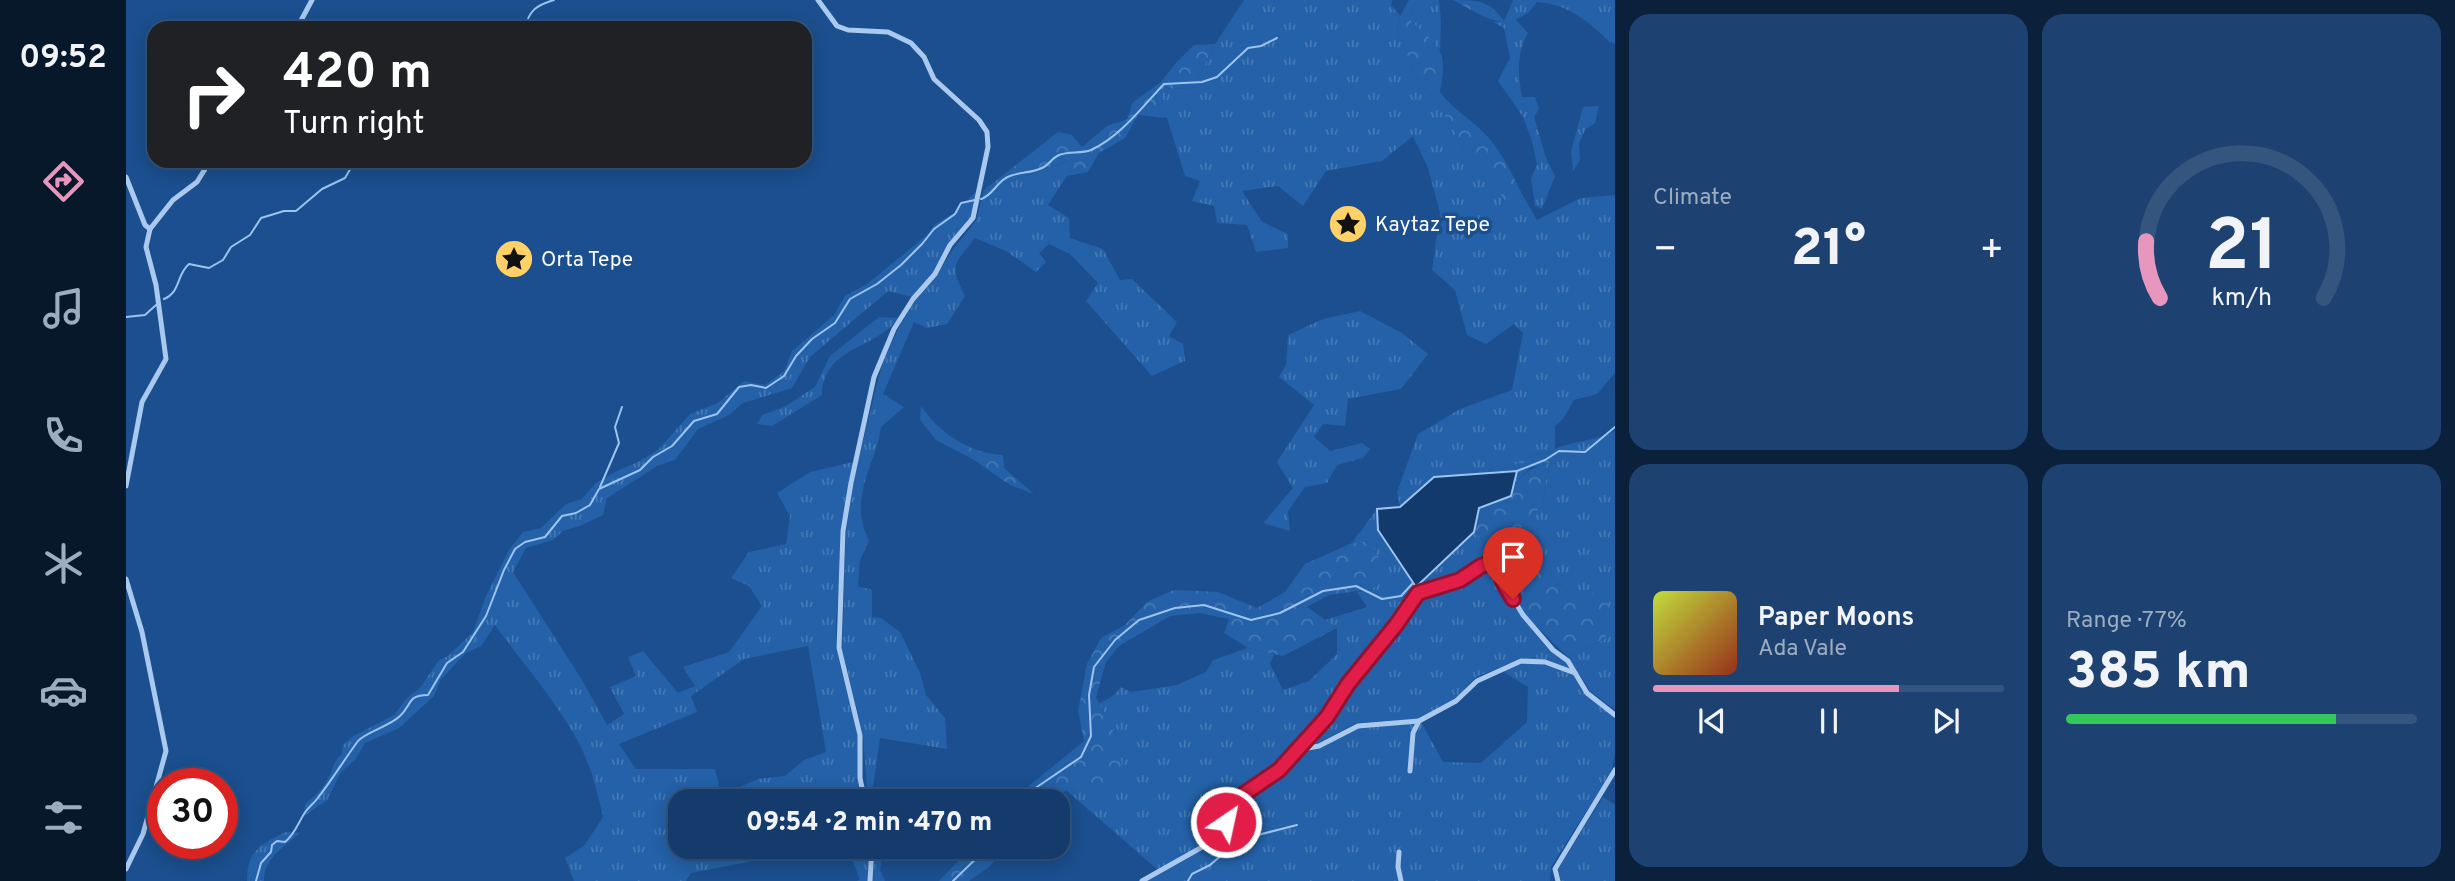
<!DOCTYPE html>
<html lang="en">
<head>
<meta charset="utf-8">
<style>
  body { margin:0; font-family:Overpass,sans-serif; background:#1d4271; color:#f1f3f6; height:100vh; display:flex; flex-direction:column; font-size:26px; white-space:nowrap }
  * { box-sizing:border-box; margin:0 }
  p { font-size:23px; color:#9dadc1 }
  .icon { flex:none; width:38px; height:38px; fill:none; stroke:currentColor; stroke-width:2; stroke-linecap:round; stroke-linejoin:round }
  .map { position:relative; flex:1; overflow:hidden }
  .drawer { display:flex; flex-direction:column; gap:14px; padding:14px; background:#0b203b; width:840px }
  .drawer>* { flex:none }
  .guide { position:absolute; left:21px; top:21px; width:665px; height:147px; border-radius:21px; box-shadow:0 4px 18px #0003,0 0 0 2px #33557e; background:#202124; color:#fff; overflow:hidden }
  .speed { position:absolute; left:21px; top:768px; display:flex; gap:14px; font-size:35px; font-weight:700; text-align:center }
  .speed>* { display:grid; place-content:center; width:91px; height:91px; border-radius:50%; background:#143b6b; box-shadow:0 4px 18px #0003,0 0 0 2px #33557e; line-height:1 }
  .speed .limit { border:10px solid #d22; background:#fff; color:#111 }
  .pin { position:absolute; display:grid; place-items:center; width:60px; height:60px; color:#fff; margin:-72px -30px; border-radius:50% 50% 50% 0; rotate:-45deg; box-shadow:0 0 7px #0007 }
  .pin .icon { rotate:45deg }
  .me { position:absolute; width:77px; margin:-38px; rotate:34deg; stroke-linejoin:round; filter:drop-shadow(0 0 5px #0008) }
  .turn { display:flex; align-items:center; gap:24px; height:147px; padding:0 21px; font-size:32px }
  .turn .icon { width:91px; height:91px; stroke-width:2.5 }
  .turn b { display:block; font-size:49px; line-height:60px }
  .big { font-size:52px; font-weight:800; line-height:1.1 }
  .drawer .tile { flex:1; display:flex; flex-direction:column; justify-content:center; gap:10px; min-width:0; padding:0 24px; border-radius:21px; background:#1d4271 }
  .drawer .dial { align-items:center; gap:0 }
  .dial svg { height:182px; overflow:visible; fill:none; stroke:#33557e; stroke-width:7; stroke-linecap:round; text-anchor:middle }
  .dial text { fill:#f1f3f6; stroke:none }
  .song { display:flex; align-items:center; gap:21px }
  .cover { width:84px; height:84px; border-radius:10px; background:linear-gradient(135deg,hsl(70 70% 55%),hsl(10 70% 35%)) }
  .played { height:7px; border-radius:4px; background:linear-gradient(90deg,#e797bd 70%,#33557e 70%) }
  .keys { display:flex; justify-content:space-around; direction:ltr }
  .heat { display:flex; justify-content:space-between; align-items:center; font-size:38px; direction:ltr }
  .charge { height:10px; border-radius:5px; background:linear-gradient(90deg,#34c759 77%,#33557e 0) }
  .drawer .tiles { flex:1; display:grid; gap:14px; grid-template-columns:repeat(2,1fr) }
  .trip { position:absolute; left:542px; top:789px; width:402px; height:70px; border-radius:21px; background:#143b6b; box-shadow:0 4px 18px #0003,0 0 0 2px #33557e; font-weight:800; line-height:70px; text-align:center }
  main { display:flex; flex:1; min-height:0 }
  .tabs { display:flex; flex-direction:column; width:126px; justify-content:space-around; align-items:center; background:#08182b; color:#9dadc1 }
  .tabs .icon { width:49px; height:49px }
  .tabs .selected { color:#e797bd }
  .tabs b { font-size:32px; color:#f1f3f6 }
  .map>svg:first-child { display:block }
  .grass { fill:url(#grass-tufts); fill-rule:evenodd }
  .forest { fill:url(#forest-crowns) }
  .wetland { fill:url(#wetland-marsh) }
  .water { fill:#123a6d; stroke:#9cc4f0; stroke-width:2 }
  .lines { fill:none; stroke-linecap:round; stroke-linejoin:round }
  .stream { stroke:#9cc4f0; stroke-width:2 }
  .street { stroke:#a9c9ee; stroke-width:5 }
  .route-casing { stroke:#92132f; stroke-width:18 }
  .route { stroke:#e11d48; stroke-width:12 }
  .labels { text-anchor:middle; stroke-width:7; stroke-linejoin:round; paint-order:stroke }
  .poi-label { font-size:21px; fill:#fff; stroke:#1b4f8f; text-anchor:start }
</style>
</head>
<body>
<main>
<nav class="tabs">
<b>09:52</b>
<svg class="icon selected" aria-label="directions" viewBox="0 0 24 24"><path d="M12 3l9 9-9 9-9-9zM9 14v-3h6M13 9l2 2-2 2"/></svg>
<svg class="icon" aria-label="music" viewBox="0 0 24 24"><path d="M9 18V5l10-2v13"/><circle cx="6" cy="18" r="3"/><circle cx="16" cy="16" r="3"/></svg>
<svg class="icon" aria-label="phone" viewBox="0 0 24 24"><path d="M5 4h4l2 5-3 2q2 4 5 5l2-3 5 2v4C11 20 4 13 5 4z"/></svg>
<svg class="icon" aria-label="climate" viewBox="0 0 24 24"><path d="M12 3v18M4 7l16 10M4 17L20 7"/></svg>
<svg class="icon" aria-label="car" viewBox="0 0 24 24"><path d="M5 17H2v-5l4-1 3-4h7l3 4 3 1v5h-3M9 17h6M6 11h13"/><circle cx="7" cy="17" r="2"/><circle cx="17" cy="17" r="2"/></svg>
<svg class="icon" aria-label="filters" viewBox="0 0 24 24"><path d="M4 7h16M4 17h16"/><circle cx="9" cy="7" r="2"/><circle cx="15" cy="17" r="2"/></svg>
</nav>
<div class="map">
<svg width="1489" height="881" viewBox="0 0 1489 881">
  <defs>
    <pattern id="grass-tufts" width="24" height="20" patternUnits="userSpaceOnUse" patternTransform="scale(1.75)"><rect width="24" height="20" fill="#2461a8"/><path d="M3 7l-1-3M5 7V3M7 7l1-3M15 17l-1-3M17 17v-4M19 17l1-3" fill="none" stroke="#4579b5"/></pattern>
    <pattern id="forest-crowns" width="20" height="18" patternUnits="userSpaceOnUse" patternTransform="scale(1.75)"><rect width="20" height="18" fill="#2461a8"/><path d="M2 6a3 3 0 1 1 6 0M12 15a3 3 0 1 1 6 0" fill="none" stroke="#4579b5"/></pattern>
    <pattern id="wetland-marsh" width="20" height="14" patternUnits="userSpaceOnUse" patternTransform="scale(1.75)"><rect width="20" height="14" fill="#2461a8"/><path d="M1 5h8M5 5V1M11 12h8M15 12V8" fill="none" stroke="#4579b5"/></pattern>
  </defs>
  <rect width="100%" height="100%" fill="#1b4f8f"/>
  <g class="grass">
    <path d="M1118 0H1266L1265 5 1274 16 1271 30 1290 76 1325 124 1338 153 1357 154 1375 182V204L1384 213 1396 194 1411 220 1455 198 1489 195V373L1471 394 1448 400 1437 419 1429 426V449C1449 440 1467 442 1489 431V710L1464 691 1442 657 1479 639 1445 595 1415 567 1384 560 1393 539 1390 533 1416 505 1423 463 1428 450 1397 458 1382 472 1308 477 1274 507 1271 492 1292 434 1334 409 1386 390 1397 333 1388 324 1360 344 1341 335 1329 290 1306 270 1314 213 1302 168 1287 136 1256 161 1200 171 1177 206 1152 186 1116 191 1136 222 1162 234V248L1130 252 1121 225 1091 223 1088 206 1066 201 1074 181 1059 176 1041 118 1030 117 1035 106 1036 89 1067 88 1089 44Z"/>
    <polygon points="1291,0 1313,0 1315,21 1314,50 1283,19"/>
    <path d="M1387 0H1489V44C1480 41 1478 36 1471 30 1454 15 1434 3 1411 2L1403 12 1390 20 1402 33C1390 54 1392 74 1396 97H1409L1413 109 1408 117 1420 158 1429 176 1416 209 1409 206 1405 178 1411 165 1406 141 1397 117 1372 81 1384 58 1378 28 1367 22 1378 21Z"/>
    <polygon points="1473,106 1469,123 1459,130 1453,144 1454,160 1447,171 1445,152 1457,107"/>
    <path d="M943 161 946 168 922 205 943 218 944 238 977 249 994 280 1006 279 1051 322 1043 336 1057 344 1059 361 1026 376 960 301 972 283 944 254 923 244 913 253 920 262 910 272 880 251 849 238C828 265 823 264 839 296L821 324 801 328 788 322 757 394 778 407 755 427C751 458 730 487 736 520 737 527 740 534 743 541L734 560 732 586 746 590V617L755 618 774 632 794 673 800 695 819 718 821 749 754 738 746 795 750 801 742 802 737 734 716 649 720 532 727 484 751 384 757 362 772 329 789 301 810 277 827 249 850 221 858 190Z"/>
    <path d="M852 190 846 217 807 273 786 297 762 291 684 357 666 388 617 403 603 415 572 429 549 460 531 466 481 498 477 515 456 525 437 531 427 540 400 548 387 572 456 680 481 725 498 714 484 687 510 676 502 657 517 651 552 693 569 686 557 667 603 652 636 606 623 586 605 578 623 552 660 544 664 516 651 493 684 472 727 462 714 532V578L710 618V649L732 734 733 778 737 801 555 802V847H660L622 862 565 873 560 881H448L439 858 458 846 477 817C472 795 467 774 458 754 439 711 397 664 369 625L355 646 340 653 315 679 308 696 273 728 239 743 229 760 215 772 201 800 177 817 179 804C189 796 196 790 202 779 207 770 207 761 216 754L217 745 226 737 268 715 280 699 294 688 313 660 322 656 347 632 360 596 383 550 397 532 415 528 440 504 456 499 470 483 491 471 514 461 533 449 564 414 592 403 618 381 639 385 658 371 666 351 708 315 719 296 741 284 801 235 808 225 828 213ZM682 646 700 752 678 760 659 776 632 779 595 795 589 769H510L493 744 571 712 565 696 618 659Z"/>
    <polygon points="1234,311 1276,333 1302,354 1275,389 1222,399 1219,426 1197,424 1188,437 1204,451 1236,443 1244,449 1237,458 1211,465 1201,483 1179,487 1162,511 1164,531 1137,523 1167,488 1151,462 1188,405 1153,377 1160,365 1162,335 1197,319"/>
    <path d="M753 317 772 318C752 349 697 346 696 395L646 426 631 424 636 415 658 407 689 387 704 356Z"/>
    <polygon points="1251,509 1252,530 1290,587 1348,532 1379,556 1354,565 1332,578 1290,593 1200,716 1151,769 1116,793 1097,822 1076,844 1032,870 940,790 991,737 973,703 986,697 995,687 1005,692 1051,685 1080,672 1087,660 1122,648 1148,654 1144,664 1157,690 1183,681 1211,654 1211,628 1199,620 1241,607 1231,592 1247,589 1244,541 1226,543"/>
    <polygon points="1379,560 1375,582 1387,605 1413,638 1441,663 1446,670 1394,659 1350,677 1327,700 1293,719 1231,723 1192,743 1183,744 1208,714 1225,683 1267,635 1295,595"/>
    <polygon points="1396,663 1418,664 1448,674 1460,695 1483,711 1489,719 1489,754 1485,772 1425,867 1424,881 1020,881 1080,848 1102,824 1120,796 1155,773 1171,754 1193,749 1233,728 1290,723 1284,733 1282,772 1286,772 1289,734 1295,722 1317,762 1355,763 1401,722 1402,687 1374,670"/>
    <polygon points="1477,797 1489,805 1489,881 1435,881 1432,869"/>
    <path d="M160 832 174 833C159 846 137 859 138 881H121C121 850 135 844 160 832Z"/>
    <polygon points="721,847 744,847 742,881 731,881 734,879"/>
    <polygon points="749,847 758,847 754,870 759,881 747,881"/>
  </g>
  <g class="forest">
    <path d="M1283 0H1291L1283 19C1312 47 1323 48 1314 92 1327 110 1347 120 1362 137 1377 154 1386 174 1396 194L1384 214 1375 204V182L1357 155 1338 153 1325 124 1290 76 1271 30 1274 16Z"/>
    <path d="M1326 0C1352 0 1363 0 1378 21 1360 22 1343 7 1326 0Z"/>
    <polygon points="1089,44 1067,88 1037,89 1035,106 1030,117 1012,115 999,138 973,153 962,172 941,176 946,168 942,161 858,190 932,132 946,135 956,147 981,126 1002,119 1006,103 1035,82 1050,63 1068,45"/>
    <path d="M795 406C814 434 844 453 877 455L878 468 908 494 884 485 848 460 810 440 794 420Z"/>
    <path d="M1423 463 1416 505 1387 537 1379 556 1348 532 1353 508 1385 496C1390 476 1404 468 1423 463Z"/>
    <polygon points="1244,541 1260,572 1247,589 1203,595 1181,607 1211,628 1157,656 1122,648 1098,633 1103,619 1073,613 1044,616 993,646 980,662 970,697 991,737 996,764 981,785 942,788 929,801 896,801 903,786 958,741 952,711 961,664 975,638 999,625 1022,601 1048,590 1092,592 1131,608 1159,592 1179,564 1226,543"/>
    <polygon points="1384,560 1415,567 1445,595 1483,591 1479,639 1442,657 1399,615 1380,582"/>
    <polygon points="840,847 880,847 863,867 843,881 813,881 833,860"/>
  </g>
  <polygon class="wetland" points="1429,450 1423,463 1404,468 1388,484 1391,472 1382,472 1397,458"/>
  <polygon class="water" points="1391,471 1385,496 1353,508 1348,532 1290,587 1252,530 1251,509 1274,507 1308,477"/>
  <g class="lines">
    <g class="stream">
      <path d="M399 28C403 10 411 5 428 0"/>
      <path d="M855 199C868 195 871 180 884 176 894 172 906 173 916 168 923 165 926 158 933 155 943 151 955 154 965 150 994 137 1017 106 1038 84L1076 82 1091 77 1122 48 1135 46 1151 38"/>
      <path d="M38 299C55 292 50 275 63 264L83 268 97 260 105 247 124 235 135 218 158 211H170L196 189 219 178 229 161"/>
      <polyline points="0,317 19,315 30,305"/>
      <polyline points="1391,471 1419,460 1433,451 1459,452 1489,427"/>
      <polyline points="474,487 493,443 489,427 496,407"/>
      <polyline points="901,802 908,789 955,757 965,736 963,695 968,667 989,640 1013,620 1049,608 1078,605 1125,620 1154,613 1197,591 1230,586 1256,599 1275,596 1287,583"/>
      <path d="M130 881 135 863 145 852 146 845 151 841 159 842C170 833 172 822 180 811 183 807 188 803 191 799 206 780 218 760 232 741 238 733 264 726 274 716 286 705 281 695 302 695L321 663 337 652 360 616 378 570 389 549 399 542 419 537 436 516 450 513 464 505 473 489 514 470 527 457 546 446 568 421 591 414 613 387 625 385 640 388 658 376 670 356 686 339 709 323 724 299 751 284 775 265 796 244 808 229 829 214 835 203 849 200"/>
      <polyline points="827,881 862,847"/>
      <polyline points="1062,881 1066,874 1084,865 1104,848 1124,837 1171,825"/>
    </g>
    <g class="street">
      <polyline points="692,0 711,26 722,30 762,32 785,43 798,57 808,79 853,120 861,132 862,147 847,218 824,245 809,274 787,299 768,329 748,377 725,483 717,531 713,648 734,735 734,778 739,802"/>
      <polyline points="171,28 186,0"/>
      <polyline points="0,177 19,225 24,229"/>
      <polyline points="0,486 16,402 40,359 30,285 20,247 24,229 47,200 71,182 84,161"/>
      <polyline points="1389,538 1381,557 1377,582 1397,615 1427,650 1442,661 1461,693 1489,715"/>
      <polyline points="0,579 16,632 40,751 17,834 0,869"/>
      <polyline points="1172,750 1193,746 1232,726 1293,721"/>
      <polyline points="1284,771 1287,733 1293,721 1330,701 1351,681 1395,661 1419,662 1449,673"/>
      <polyline points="1273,852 1272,867 1275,881"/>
      <polyline points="744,881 746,847"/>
      <polyline points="1016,881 1078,846 1099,822 1118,794 1153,770 1201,717 1222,683 1270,625 1292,593 1334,580 1355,567 1381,557"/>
      <polyline points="1432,881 1429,869 1489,770"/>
    </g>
  </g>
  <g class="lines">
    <g class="route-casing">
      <polyline id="route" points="1100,822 1118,794 1153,770 1201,717 1222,684 1270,625 1292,593 1334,580 1355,566 1381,557 1377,582 1387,599"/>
    </g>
    <use href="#route" class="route"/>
  </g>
  <defs>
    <g id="sight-disc" transform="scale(2.0125)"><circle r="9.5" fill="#ffd166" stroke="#1b4f8f"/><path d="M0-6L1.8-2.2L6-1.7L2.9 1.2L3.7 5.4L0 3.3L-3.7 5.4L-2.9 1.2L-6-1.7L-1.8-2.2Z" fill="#111"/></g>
  </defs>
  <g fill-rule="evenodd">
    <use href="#sight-disc" x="1222" y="224"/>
    <use href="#sight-disc" x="388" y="259"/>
  </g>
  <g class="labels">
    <g class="poi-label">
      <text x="1249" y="231">Kaytaz Tepe</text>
      <text x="415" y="266">Orta Tepe</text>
    </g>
  </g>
</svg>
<div class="speed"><div class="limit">30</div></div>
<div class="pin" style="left:1387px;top:599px;background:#d93025"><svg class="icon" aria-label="arrive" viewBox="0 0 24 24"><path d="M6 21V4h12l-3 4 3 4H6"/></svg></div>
<svg class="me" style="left:1100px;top:822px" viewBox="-20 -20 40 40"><circle r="17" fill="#e11d48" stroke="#fff" stroke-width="3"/><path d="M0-11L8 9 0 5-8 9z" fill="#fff"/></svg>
<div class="trip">09:54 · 2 min · 470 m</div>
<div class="guide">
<div class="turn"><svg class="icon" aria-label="right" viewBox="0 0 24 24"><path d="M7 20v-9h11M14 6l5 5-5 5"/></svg><div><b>420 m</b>Turn right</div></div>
</div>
</div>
<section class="drawer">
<div class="tiles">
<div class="tile"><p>Climate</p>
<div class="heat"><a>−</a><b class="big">21°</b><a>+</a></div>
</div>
<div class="tile dial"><svg viewBox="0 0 100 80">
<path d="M14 69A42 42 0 1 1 86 69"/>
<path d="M14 69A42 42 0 0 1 8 44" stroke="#e797bd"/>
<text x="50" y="56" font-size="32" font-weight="700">21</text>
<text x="50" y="72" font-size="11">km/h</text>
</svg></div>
<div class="tile">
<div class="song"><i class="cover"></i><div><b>Paper Moons</b><p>Ada Vale</p></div></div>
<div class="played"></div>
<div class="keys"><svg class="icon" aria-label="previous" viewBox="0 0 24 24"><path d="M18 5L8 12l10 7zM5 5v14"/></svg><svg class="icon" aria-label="pause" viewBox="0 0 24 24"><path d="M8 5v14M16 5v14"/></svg><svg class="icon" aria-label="next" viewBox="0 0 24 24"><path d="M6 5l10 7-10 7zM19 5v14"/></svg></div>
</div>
<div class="tile"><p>Range · 77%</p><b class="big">385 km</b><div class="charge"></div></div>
</div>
</section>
</main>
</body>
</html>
